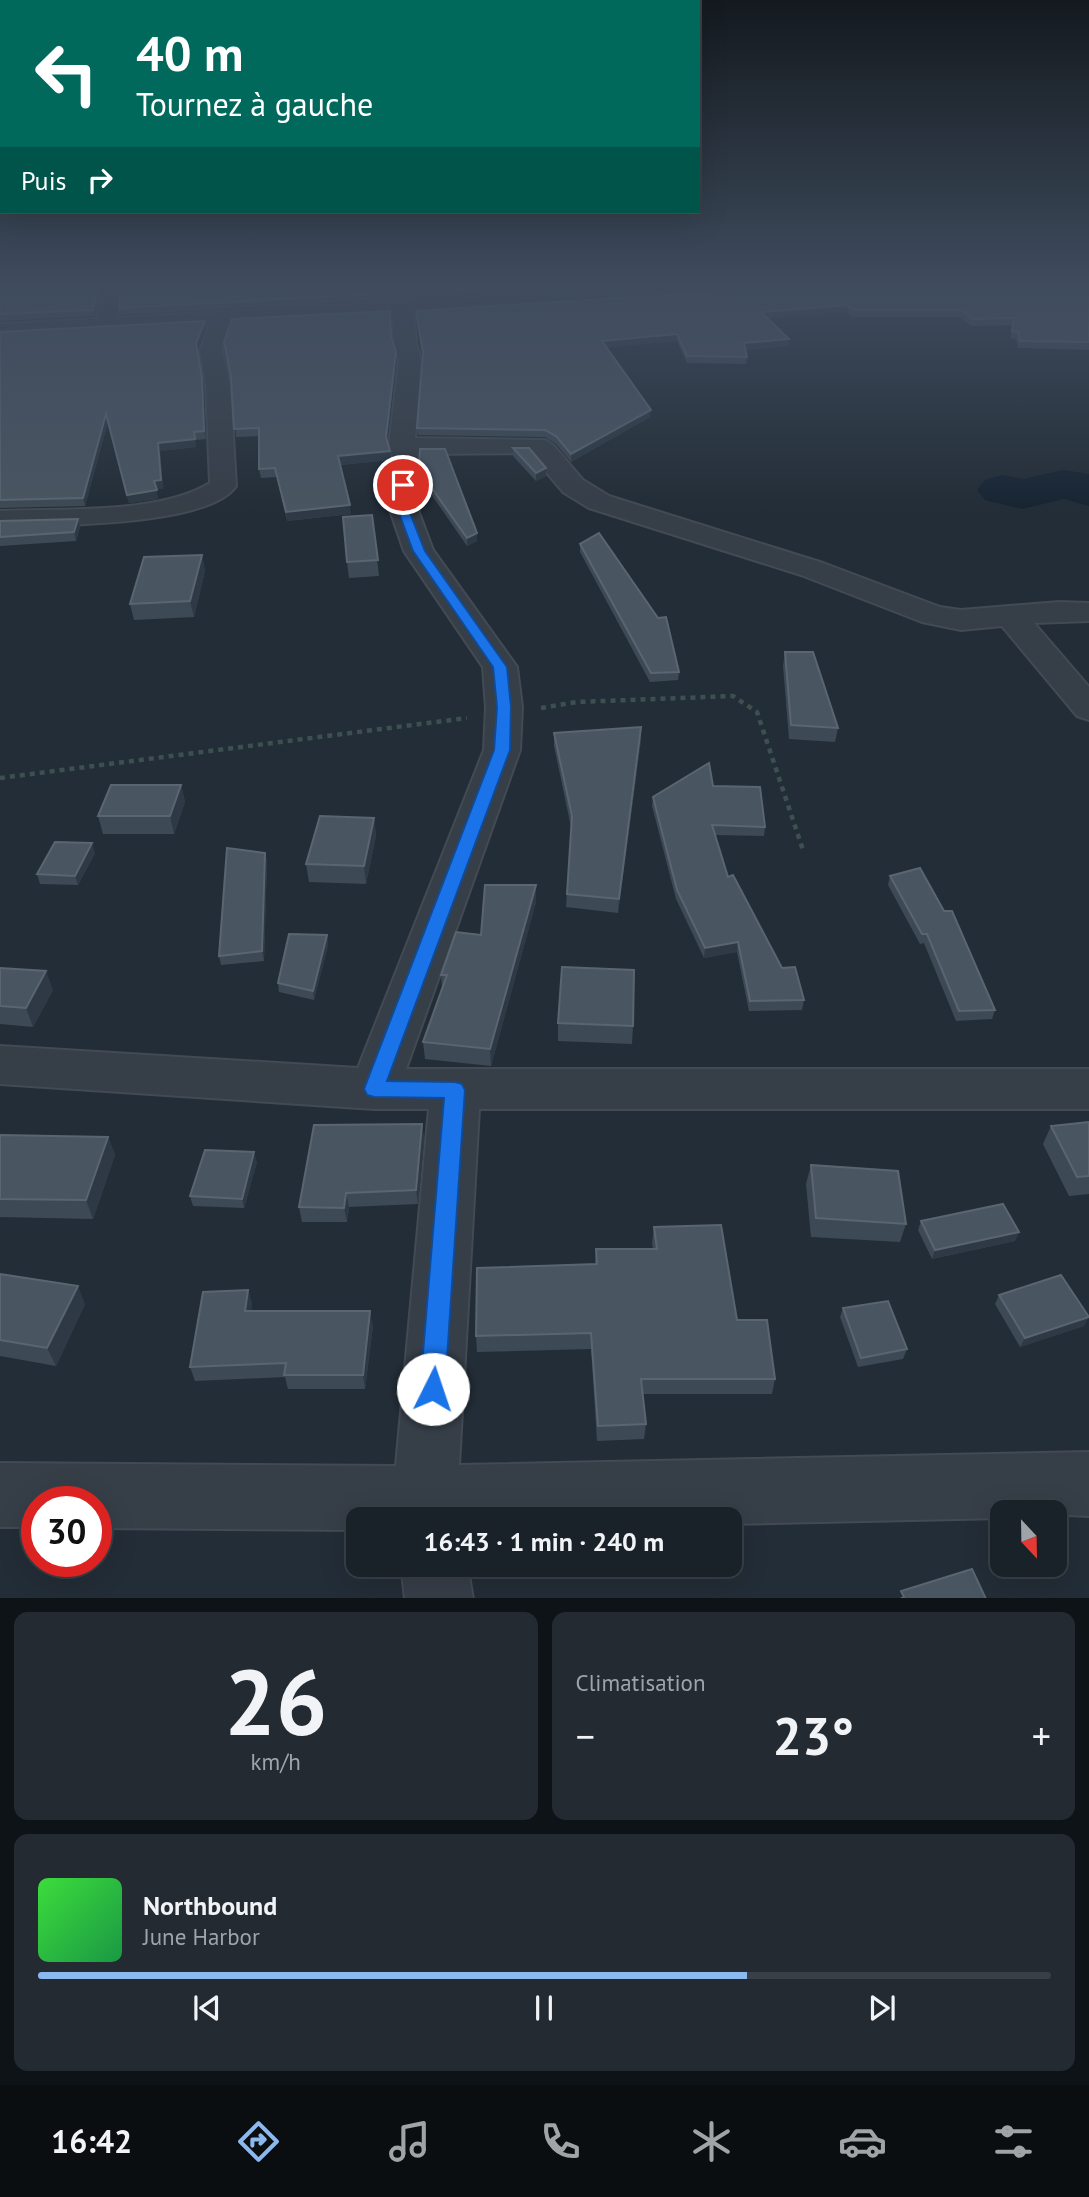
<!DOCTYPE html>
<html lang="fr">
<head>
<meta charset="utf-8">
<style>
  body { margin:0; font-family:"PT Sans",sans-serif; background:#232a31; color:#f1f3f6; height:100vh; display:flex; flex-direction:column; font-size:26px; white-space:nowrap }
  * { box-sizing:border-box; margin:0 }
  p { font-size:23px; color:#9fa4a8 }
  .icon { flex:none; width:38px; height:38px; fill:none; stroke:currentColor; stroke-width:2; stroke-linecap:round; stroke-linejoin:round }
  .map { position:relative; height:1598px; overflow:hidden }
  .sheet { display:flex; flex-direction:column; gap:14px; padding:14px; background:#0e1317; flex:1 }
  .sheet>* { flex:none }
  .banner { position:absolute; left:0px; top:0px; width:700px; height:214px; box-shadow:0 7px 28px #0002,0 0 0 2px #383f46; background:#00695c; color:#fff; overflow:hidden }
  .needle { width:46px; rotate:158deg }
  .controls { position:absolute; left:990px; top:1500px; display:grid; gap:14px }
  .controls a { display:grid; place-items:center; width:77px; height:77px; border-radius:14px; background:#1a2229; box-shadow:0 7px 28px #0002,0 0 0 2px #383f46; font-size:35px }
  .speed { position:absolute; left:21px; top:1486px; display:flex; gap:14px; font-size:35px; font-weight:700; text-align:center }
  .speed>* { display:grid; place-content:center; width:91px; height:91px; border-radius:50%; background:#1a2229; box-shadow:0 7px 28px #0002,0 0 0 2px #383f46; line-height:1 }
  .speed .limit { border:10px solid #d22; background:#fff; color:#111 }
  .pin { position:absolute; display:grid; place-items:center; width:60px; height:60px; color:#fff; margin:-30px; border:4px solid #fff; border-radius:50%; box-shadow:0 2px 7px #0007 }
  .me { position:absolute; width:77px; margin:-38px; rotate:4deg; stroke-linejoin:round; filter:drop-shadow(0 0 5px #0008) }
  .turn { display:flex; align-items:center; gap:24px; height:147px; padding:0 21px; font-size:32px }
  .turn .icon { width:91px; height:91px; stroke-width:2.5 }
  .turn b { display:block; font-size:49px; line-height:60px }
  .then { display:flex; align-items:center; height:66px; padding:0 21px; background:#0003; gap:14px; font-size:26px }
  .big { font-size:52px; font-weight:700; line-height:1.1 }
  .sheet .widget { flex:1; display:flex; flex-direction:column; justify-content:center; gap:10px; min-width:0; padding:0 24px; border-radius:14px; background:#232a31 }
  .sheet .dial { align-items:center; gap:0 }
  .dial b { font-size:91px; line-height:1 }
  .song { display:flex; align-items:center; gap:21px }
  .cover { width:84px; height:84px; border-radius:10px; background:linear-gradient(135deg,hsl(120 70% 55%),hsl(140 70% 35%)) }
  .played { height:7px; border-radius:4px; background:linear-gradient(90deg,#8bb8ef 70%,#383f46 70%) }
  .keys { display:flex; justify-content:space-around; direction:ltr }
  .heat { display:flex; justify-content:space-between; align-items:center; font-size:38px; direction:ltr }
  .sheet .tiles { flex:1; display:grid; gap:14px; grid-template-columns:1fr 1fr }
  .widget:last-child { grid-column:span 2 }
  .trip { position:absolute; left:346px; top:1507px; width:396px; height:70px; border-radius:14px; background:#1a2229; box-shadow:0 7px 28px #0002,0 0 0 2px #383f46; font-weight:700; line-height:70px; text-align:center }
  .tab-bar { display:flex; height:112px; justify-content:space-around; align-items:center; background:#0a0e10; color:#9fa4a8 }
  .tab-bar .icon { width:49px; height:49px }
  .tab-bar .selected { color:#8bb8ef }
  .tab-bar b { font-size:32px; color:#f1f3f6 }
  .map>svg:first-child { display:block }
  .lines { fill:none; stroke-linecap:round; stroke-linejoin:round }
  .river { fill:#172533; fill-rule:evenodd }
  .street-casing { stroke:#424a54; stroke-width:4 }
  .path { stroke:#3d5050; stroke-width:4.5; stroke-dasharray:5 5; stroke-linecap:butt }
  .street { fill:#363e48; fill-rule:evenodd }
  .wall { fill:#3e4956 }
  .shaded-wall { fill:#2e3945 }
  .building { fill:#4a5562; stroke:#5a6571; stroke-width:2 }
  .route { fill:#1a73e8; stroke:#114b97; stroke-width:2 }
</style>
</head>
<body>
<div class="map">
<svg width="1089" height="1599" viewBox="0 0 1089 1599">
  <rect width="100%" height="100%" fill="#232d37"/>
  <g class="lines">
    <polygon class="river" points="1063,470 1089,474 1089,506 1064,499 1022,509 985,500 977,490 985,480 1002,475 1024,479"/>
    <g class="street-casing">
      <g id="street">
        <path d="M102 286H122L117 318 682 286H783L773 292 414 315 416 344 421 360 415 438 545 440 554 446 583 480 609 496 823 563 940 607 961 610 1059 602 1089 603V621L1034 623 1089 687V720L1077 716 1002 626 961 630 922 622 801 575 589 508 563 492 530 453 417 454 420 462 416 485 419 513 433 550 517 667 522 707 520 750 406 1069H1089V1109H479L459 1465 1089 1452V1516L1003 1512V1518L730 1524V1519H359V1530L96 1528V1502H37V1527H0V1463L396 1466 429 1109H374L0 1084V1046L358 1068 484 750 486 707 483 667 404 551 391 513 390 485 394 462 389 446 399 360 394 344 393 316 231 324 222 350 230 385 236 486C208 527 50 525 0 527V511C61 508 157 515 210 483L206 385 200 350 210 325 0 336V324L97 319Z"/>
        <polygon points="401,1564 467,1564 473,1599 405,1599"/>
      </g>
    </g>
    <g class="path">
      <polyline points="541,708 577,702 733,696 757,712 803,850"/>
      <polyline points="0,778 467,718"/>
    </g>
    <use href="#street" class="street"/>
  </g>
  <g class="wall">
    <polygon points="0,286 101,286 95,316 0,321"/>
    <polygon points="122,286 633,286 120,315 119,308"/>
    <polygon points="1089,286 1089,350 1018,348 1016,339 1010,338 1013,325 971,326 960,317 852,317 847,312 767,318 789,339 788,346 745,350 747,357 746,364 687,363 677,341 607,347 650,417 571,462 556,444 545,437 418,435 417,428 423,356 416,311 774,288"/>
    <polygon points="205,321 206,328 197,350 203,385 206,439 195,440 196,447 160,451 163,489 156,489 158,499 129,503 108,422 85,506 0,508 0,332"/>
    <polygon points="391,338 396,352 396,360 387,441 390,451 391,460 340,465 351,514 287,521 277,477 261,478 259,469 259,436 236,437 232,380 224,342"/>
    <polygon points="513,448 546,476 536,481 513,456"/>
    <polygon points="419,470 477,533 477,541 467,546 420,478"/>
    <polygon points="372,515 379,576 349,578 347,562"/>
    <polygon points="78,519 80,527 76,541 0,546 0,521"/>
    <polygon points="580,544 679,672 678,680 650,682 580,552"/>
    <polygon points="202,555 205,571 194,617 134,620 130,604"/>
    <polygon points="785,652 838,728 835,742 789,739 783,666"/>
    <polygon points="641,727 641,740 618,913 566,907 571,827 554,746 554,733"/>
    <polygon points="181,785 185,802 174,834 103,834 98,816"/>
    <polygon points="713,786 765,827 764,836 715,835 728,877 782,968 804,1000 802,1010 749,1011 737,952 704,958 676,899 652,806 653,797"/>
    <polygon points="374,818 376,836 366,884 309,882 306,864"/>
    <polygon points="95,853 78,885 40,884 37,874"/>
    <polygon points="265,853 267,862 264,961 221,965 219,956"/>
    <polygon points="890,876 944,911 995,1010 992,1019 956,1021 924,943 920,944 888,885"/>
    <polygon points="536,902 491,1066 425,1059 423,1042 442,988 441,975 481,935"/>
    <polygon points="327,935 328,945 314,1000 279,992 278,983"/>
    <polygon points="0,968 53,990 33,1027 0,1024"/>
    <polygon points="558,1023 633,1026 632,1044 558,1041"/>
    <polygon points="1089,1122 1089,1194 1069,1196 1043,1144 1051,1126"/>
    <polygon points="422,1124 424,1139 418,1204 349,1207 347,1222 302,1222 299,1207"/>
    <polygon points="0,1135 108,1137 115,1155 93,1219 0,1217"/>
    <polygon points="257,1162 244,1208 193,1206 190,1196"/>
    <polygon points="811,1165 906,1224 900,1242 811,1237 806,1184"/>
    <polygon points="921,1221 1019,1232 1015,1241 932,1259 918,1230"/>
    <polygon points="654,1227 737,1320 775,1379 772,1394 643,1394 646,1424 644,1439 597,1441 591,1349 477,1352 476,1336 595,1264 596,1249 653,1249 652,1243"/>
    <polygon points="0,1274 85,1304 56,1366 0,1356"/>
    <polygon points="248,1290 252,1304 251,1311 373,1326 365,1389 288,1389 285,1377 195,1381 190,1367"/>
    <polygon points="999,1295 1084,1326 1020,1347 995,1304"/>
    <polygon points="843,1308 907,1349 903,1359 858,1367 840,1317"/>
  </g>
  <g class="shaded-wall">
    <polygon points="99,286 101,286 95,316 93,310"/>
    <polygon points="848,305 847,312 760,319 761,312"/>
    <polygon points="205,321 206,328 197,350 196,343"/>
    <polygon points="677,334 677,341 602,348 602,341"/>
    <polygon points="789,339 788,346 744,350 744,343"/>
    <polygon points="396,352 396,360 386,446 386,437"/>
    <polygon points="202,378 203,385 206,439 204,431"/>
    <polygon points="651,410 650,417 571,462 571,454"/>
    <polygon points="106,414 108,422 85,506 83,498"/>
    <polygon points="195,439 196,447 160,451 163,489 156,489 154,481 158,443"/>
    <polygon points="390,451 391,460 339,465 338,456"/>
    <polygon points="546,468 546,476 536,481 536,473"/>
    <polygon points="157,490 158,499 129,503 127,495"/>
    <polygon points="350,505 351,514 287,521 286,512"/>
    <polygon points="78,519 80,527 76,541 74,532"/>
    <polygon points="477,533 477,541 467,546 467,538"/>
    <polygon points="202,555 205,571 194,617 190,601"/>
    <polygon points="641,727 641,740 618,913 619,899"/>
    <polygon points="181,785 185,802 174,834 170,816"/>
    <polygon points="374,818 376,836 366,884 364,866"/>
    <polygon points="92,843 95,853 78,885 75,876"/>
    <polygon points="265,853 267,862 264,961 262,951"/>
    <polygon points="536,885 536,902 491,1066 490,1049"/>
    <polygon points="327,935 328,945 314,1000 313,991"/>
    <polygon points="738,942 737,952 704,958 705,948"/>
    <polygon points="46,971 53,990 33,1027 26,1008"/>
    <polygon points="422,1124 424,1139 418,1204 416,1190"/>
    <polygon points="108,1137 115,1155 93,1219 86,1200"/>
    <polygon points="254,1152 257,1162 244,1208 242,1199"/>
    <polygon points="346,1193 349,1207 347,1222 344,1208"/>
    <polygon points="1019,1232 1015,1241 932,1259 935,1250"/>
    <polygon points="78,1286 85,1304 56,1366 47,1348"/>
    <polygon points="248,1290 252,1304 249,1325 245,1311"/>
    <polygon points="370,1311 373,1326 365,1389 363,1375"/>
    <polygon points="1089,1317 1084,1326 1020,1347 1025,1338"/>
  </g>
  <g class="building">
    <polygon points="0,286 99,286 93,310 0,314"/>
    <polygon points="122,286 517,286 119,308"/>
    <polygon points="777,286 1089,286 1089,342 1020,341 1018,332 1012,331 1014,318 973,319 962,310 853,310 848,305 761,312 789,339 744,343 747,357 687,356 677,334 602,341 651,410 571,454 556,436 545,430 417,428 423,353 416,311 774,288"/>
    <polygon points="390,311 391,336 396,352 386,437 390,451 338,456 350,505 286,512 275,468 259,469 259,428 234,429 231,377 224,342 232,319"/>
    <polygon points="205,321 196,343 202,378 204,431 194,432 195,439 158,443 161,480 154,481 157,490 127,495 106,414 83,498 0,500 0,332"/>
    <polygon points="513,448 529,448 546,468 536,473"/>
    <polygon points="420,449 445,449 477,533 467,538 419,470"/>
    <polygon points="372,515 378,560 347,562 343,517"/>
    <polygon points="78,519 74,532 0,537 0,521"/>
    <polygon points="599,533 658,618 666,617 679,672 651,673 580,544"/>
    <polygon points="202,555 190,601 130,604 144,557"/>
    <polygon points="785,652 813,652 838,728 791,725"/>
    <polygon points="641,727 619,899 567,894 572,816 554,733"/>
    <polygon points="709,763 713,786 760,787 765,827 712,825 728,877 733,875 782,968 795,967 804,1000 750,1001 738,942 705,948 677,890 653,797"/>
    <polygon points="111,785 181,785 170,816 98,816"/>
    <polygon points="320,816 374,818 364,866 306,864"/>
    <polygon points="55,842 92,843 75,876 37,874"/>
    <polygon points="227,848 265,853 262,951 219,956"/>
    <polygon points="920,868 944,911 952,911 995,1010 959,1011 927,934 922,934 890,876"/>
    <polygon points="485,885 536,885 490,1049 423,1042 447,975 441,975 456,932 481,935"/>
    <polygon points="289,934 327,935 313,991 278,983"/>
    <polygon points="562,967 634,970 633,1026 558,1023"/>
    <polygon points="0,968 46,971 26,1008 0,1006"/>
    <polygon points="1089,1122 1089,1176 1077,1177 1051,1126"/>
    <polygon points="422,1124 416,1190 346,1193 344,1208 299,1207 314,1125"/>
    <polygon points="0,1135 108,1137 86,1200 0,1199"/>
    <polygon points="205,1150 254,1152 242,1199 190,1196"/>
    <polygon points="811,1165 898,1171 906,1224 816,1218"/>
    <polygon points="1003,1204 1019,1232 935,1250 921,1221"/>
    <polygon points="721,1225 737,1320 767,1320 775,1379 641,1379 646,1424 598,1426 591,1333 476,1336 477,1268 597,1264 596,1249 657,1249 654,1227"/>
    <polygon points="0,1274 78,1286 47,1348 0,1340"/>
    <polygon points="1061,1275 1089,1317 1025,1338 999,1295"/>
    <polygon points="248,1290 245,1311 370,1311 363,1375 284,1375 286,1363 190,1367 203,1292"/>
    <polygon points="888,1301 907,1349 861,1358 843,1308"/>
    <polygon points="972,1569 986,1599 900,1599 904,1597 901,1591"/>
  </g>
  <linearGradient id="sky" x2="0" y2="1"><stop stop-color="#13191e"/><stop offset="0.56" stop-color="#3f4c5e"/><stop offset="1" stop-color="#3f4c5e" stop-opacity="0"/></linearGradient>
  <rect width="1089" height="510" fill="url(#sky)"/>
  <polygon class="route" points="403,482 408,485 410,513 425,551 507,667 511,707 510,750 387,1081 455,1082 462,1084 465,1090 445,1389 442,1398 433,1402 424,1398 420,1389 444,1098 374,1097 367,1095 364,1089 494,750 497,707 493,667 413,551 399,513 397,485"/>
</svg>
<div class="controls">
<a><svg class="needle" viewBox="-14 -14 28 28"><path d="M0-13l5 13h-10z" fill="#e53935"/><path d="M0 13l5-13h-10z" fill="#9fa4a8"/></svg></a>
</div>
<div class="speed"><div class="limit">30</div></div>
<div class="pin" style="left:403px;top:485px;background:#d93025"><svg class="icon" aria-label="arrive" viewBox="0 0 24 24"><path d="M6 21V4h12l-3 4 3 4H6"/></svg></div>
<svg class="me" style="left:433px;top:1389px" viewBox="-20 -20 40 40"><circle r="19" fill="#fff"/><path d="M0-13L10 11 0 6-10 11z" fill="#1a73e8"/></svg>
<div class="trip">16:43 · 1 min · 240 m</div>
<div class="banner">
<div class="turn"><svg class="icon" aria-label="left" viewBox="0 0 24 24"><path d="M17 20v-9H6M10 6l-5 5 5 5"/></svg><div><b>40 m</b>Tournez à gauche</div></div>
<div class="then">Puis<svg class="icon" aria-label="right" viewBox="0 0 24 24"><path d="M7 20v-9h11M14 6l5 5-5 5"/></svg></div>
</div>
</div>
<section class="sheet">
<div class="tiles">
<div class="widget dial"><b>26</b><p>km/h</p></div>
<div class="widget"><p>Climatisation</p>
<div class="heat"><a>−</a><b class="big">23°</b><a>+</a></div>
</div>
<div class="widget">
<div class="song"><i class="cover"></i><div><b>Northbound</b><p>June Harbor</p></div></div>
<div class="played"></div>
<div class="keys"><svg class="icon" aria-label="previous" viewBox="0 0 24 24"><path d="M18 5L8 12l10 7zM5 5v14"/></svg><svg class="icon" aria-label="pause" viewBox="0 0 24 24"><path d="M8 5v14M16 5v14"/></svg><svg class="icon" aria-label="next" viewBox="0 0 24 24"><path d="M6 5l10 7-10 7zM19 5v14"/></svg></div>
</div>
</div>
</section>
<nav class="tab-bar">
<b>16:42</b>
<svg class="icon selected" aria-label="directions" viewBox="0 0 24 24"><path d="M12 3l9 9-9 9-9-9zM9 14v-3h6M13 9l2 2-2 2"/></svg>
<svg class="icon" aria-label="music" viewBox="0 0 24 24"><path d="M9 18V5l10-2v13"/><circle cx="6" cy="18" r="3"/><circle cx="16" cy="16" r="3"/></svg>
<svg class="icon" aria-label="phone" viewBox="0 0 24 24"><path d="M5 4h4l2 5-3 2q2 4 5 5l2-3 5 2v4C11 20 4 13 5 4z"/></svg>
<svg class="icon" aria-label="climate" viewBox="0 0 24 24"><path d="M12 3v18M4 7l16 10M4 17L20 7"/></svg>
<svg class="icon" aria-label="car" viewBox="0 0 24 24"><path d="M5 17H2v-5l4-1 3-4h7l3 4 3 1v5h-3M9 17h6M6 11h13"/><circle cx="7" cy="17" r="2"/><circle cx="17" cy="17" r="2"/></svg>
<svg class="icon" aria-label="filters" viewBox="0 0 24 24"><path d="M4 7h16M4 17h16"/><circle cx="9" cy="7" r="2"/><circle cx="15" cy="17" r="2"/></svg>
</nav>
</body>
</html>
